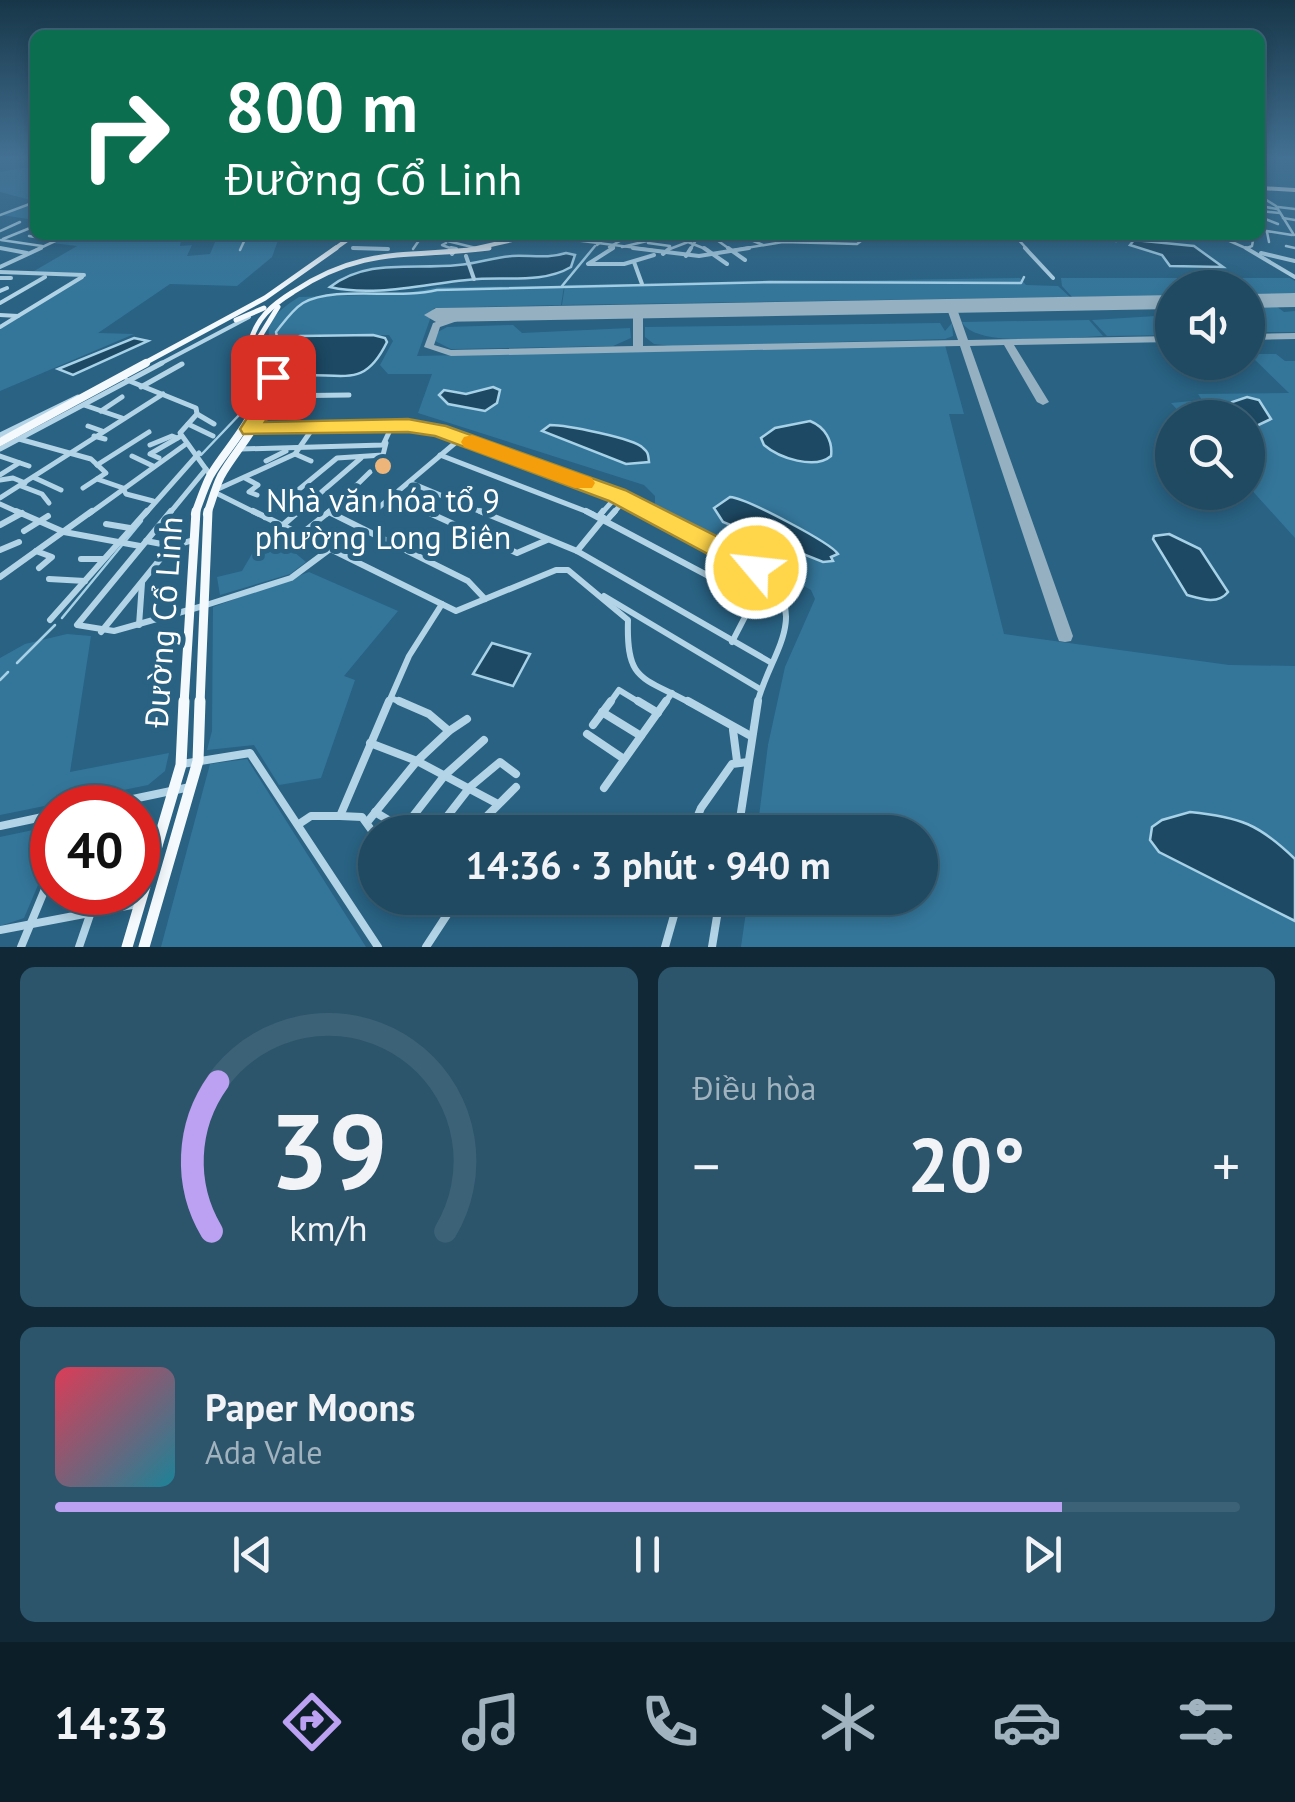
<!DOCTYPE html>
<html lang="vi">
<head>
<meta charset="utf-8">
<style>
  body { margin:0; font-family:"PT Sans",sans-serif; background:#2c546b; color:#f1f3f6; height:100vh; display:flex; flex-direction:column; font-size:38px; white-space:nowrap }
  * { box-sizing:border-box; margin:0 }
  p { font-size:32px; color:#a1b3be }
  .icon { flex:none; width:55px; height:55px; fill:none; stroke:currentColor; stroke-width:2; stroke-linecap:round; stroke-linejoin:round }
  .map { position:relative; height:947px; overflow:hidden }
  .sheet { display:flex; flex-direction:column; gap:20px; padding:20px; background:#112936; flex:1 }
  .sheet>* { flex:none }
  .banner { position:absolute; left:30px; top:30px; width:1235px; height:210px; border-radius:15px; box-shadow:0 5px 15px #0003,0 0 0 2px #3c6277; background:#0b6e4f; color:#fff; overflow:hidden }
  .fabs { position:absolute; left:1155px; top:270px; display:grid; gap:20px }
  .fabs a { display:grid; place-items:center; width:110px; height:110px; border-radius:50%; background:#1f4a62; box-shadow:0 5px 15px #0003,0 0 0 2px #3c6277; font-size:50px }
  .speed { position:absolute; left:30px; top:785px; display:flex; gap:20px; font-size:50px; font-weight:700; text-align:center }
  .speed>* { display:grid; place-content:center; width:130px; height:130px; border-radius:50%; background:#1f4a62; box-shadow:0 5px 15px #0003,0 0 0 2px #3c6277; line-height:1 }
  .speed .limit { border:15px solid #d22; background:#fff; color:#111 }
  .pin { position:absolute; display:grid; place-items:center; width:85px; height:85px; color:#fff; margin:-42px; border-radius:20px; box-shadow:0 5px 15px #0006 }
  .me { position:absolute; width:110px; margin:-55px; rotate:298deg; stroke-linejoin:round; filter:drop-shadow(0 0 8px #0008) }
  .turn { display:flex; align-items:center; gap:35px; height:210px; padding:0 30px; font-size:45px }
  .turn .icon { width:130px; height:130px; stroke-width:2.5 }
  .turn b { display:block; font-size:70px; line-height:85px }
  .big { font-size:75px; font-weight:700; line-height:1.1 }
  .sheet .card { flex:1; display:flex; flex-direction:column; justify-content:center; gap:15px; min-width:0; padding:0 35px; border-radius:15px; background:#2c546b }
  .sheet .dial { align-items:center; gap:0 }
  .dial svg { height:260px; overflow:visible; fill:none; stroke:#3c6277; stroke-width:7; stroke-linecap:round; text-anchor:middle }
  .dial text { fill:#f1f3f6; stroke:none }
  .song { display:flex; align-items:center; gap:30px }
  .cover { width:120px; height:120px; border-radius:15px; background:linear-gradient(135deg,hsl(350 70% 55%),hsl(190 70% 35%)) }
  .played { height:10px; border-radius:5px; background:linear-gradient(90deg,#bca0f2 85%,#3c6277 85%) }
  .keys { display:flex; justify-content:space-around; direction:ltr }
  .heat { display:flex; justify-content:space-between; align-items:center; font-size:55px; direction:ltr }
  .sheet .tiles { flex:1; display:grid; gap:20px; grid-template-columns:1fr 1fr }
  .card:last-child { grid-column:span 2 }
  .trip { position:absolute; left:358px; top:815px; width:580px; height:100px; border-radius:50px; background:#1f4a62; box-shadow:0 5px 15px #0003,0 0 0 2px #3c6277; font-weight:700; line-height:100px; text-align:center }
  .tab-bar { display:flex; height:160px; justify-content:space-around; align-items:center; background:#0c1e27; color:#a1b3be }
  .tab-bar .icon { width:70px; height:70px }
  .tab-bar .on { color:#bca0f2 }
  .tab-bar b { font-size:45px; color:#f1f3f6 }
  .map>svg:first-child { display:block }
  .green { fill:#34769a }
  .water { fill:#1d4964; stroke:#a7d1e7; stroke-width:2.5 }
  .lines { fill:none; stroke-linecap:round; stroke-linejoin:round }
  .stream { stroke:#a7d1e7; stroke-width:2.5 }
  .taxiway { fill:#94b0c1; fill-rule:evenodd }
  .runway { fill:#94b0c1; fill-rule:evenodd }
  .minor-far4 { stroke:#b2d4e6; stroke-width:2.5 }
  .minor-far3 { stroke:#b2d4e6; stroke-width:4 }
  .minor-far2 { stroke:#b2d4e6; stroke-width:5 }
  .minor-far1 { stroke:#b2d4e6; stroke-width:6 }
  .minor { stroke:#b2d4e6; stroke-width:8 }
  .major-far4 { stroke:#f3f9fd; stroke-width:4 }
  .major-far3 { stroke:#f3f9fd; stroke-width:5 }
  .major-far2 { stroke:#f3f9fd; stroke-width:8 }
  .major-far1 { stroke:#f3f9fd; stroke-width:9 }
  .major { stroke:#f3f9fd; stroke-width:11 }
  .route { fill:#ffd54a; stroke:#a68a30; stroke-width:2.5 }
  .slow { fill:#f59e0b }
  .poi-dot { fill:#edb57a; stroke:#296283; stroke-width:4 }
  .labels { text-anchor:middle; stroke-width:10; stroke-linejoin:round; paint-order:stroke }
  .poi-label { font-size:32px; fill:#fff; stroke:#296283 }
  .street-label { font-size:32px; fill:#fff; stroke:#296283 }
</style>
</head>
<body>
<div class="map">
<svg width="1295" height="947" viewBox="0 0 1295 947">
  <rect width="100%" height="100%" fill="#296283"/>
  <g class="green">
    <polygon points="35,166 35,220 1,215 34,201 0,192 0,172"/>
    <polygon points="70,235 182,235 180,246 192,245 187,256 210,254 218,235 280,235 272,257 237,286 170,284 98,333 134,334 0,391 0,325 82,276 29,274 77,246 52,243"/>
    <polygon points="1020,278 1026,285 1058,286 1070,297 562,305 565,285"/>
    <polygon points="1061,278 1290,278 1295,281 1295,293 1248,294 1248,288 1172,288 1172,295 1072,297 1062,286"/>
    <path d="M564 286 561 305 434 308 417 356 945 345 964 414H949L1004 634 1229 665 1295 666V947H741L748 898H920V832H757L768 745 785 667 815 599 811 590 655 506V496L644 485 418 413 432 374H388L380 365 393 341 389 335 293 336 282 347 292 375 282 377C274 336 249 329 299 297L402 294 438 287Z"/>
    <polygon points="1248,306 1276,306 1284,312 1295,311 1295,332 1248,332"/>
    <polygon points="1172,315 1172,335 1107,336 1092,320"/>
    <path d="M1089 320 1103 336C1073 337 975 349 962 322Z"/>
    <polygon points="940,323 945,331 952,323 953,336 945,339 672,346 654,344 645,337 645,327"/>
    <polygon points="513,325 522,333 630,328 631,338 613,346 451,349 435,341 438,332 447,327"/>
    <polygon points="1249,354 1276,354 1285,361 1295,361 1295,538 1248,486 1248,418 1184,417 1171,403 1202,400 1198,394 1289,393"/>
    <polygon points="263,535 280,540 275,548 294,552 306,562 290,574 220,595 217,577 242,571"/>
    <polygon points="309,572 398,611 344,676 355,680 321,778 279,785 254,745 207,750 212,731 213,607"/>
    <polygon points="67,634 91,636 70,772 169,753 165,771 148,785 0,815 0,658 25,644"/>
    <polygon points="247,759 366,947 161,947 210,764"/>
    <polygon points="52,826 52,852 24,918 0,926 0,837"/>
  </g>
  <g class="water">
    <polygon points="1134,240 1194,246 1223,267 1170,266 1162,255 1130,245"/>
    <path d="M566 253 575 255 571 267C544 283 508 277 478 279 431 282 377 298 330 287 368 258 412 270 458 265 476 264 494 257 512 256 531 255 547 259 566 253Z"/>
    <path d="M373 335 385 338 387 342C366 385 349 375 306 375V371L298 374 293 371 283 345 300 336Z"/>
    <polygon points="134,338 148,341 73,375 58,369"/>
    <polygon points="493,387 500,390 497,403 485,411 448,404 439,395 444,390 466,394"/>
    <polygon points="1247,397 1259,400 1271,419 1248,430 1248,418 1216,417 1232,402"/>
    <path d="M810 421C825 427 833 441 831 456 815 470 779 458 764 445L761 438 775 428Z"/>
    <path d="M550 425C565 425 634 438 643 448 649 453 648 455 649 462L626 464 542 431Z"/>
    <path d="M730 497C746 498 831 543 838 554L831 557 833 561 823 562 723 522 714 508Z"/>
    <path d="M1169 534 1200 549 1228 592C1218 605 1201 599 1187 595L1153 539 1154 536Z"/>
    <polygon points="492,643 530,654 513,686 473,674"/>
    <path d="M1190 812C1240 817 1259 824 1295 859V921L1159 852 1150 840 1152 827 1162 820Z"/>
  </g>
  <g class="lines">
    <g class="stream">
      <polyline points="562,286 595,246"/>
      <path d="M279 347 276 332C284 322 292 310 303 303 335 285 399 300 437 290L770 282 1021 283 1024 277"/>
      <polyline points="201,455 241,413"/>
      <polyline points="62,618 142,521"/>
      <polyline points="17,663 55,625"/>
      <polyline points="0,680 8,672"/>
    </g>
    <g class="taxiway">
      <polygon points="951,303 956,306 968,340 1172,336 1172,342 1014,345 1049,402 1043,405 1037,402 1004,345 970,346 1073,636 1071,641 1065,642 1059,641 1057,636 960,346 451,356 424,347 433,323 466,312 471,315 469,317 440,327 434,345 451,350 633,346 633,312 638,309 643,312 643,346 958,340 946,306"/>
      <polygon points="1295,333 1295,339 1248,340 1248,334"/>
    </g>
    <g class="runway">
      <polygon points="1295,293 1295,307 1248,308 1248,294"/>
      <polygon points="1172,295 1172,309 436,322 424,315 436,308"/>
    </g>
    <g class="minor-far4">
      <polyline points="1260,196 1276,206 1294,235"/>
      <polyline points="1260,206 1277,209"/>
      <polyline points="1278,207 1295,209"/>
      <polyline points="1260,211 1280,213"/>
      <polyline points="0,215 35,202"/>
      <polyline points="1260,217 1278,224"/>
      <polyline points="1283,218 1295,220"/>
      <polyline points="1260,230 1292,235"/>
      <polyline points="0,231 20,222"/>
      <polyline points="1267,232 1269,242"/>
      <polyline points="475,235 499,240"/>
      <polyline points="508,235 524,239"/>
      <polyline points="535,235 653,250"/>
      <polyline points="587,235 603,237"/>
      <polyline points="731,235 714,238 731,250"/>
      <polyline points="739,235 763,245"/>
      <polyline points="758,235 769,235"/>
      <polyline points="1014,235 1028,250"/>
      <polyline points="1108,235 1116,241"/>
      <polyline points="1216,235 1250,250"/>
      <polyline points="29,236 54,240"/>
      <polyline points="3,239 35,226"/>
      <polyline points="360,239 435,238 476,248"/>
      <polyline points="1,240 42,246"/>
      <polyline points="456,241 461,237 457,235"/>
      <polyline points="446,243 442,245 455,250"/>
      <polyline points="648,243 670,246"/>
      <polyline points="597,245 609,235"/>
      <polyline points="1286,246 1295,248"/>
      <polyline points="609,247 631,235"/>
      <polyline points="622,247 672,235"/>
      <polyline points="0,248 11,250"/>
      <polyline points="353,248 388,249"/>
      <polyline points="1247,248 1252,246 1254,235"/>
      <polyline points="413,249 420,239"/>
      <polyline points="36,250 68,235"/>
      <polyline points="240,250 247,235"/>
      <polyline points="609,250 614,247"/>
      <polyline points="667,250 688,242 708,250"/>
      <polyline points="690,250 699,235"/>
      <polyline points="734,250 783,242 857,244 869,235"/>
    </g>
    <g class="minor-far3">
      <polyline points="0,248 27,253"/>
      <polyline points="353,248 388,249"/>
      <polyline points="451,248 456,249 452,254"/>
      <polyline points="613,248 588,264 624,264 654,255"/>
      <polyline points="633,248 699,256 749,248"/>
      <polyline points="704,248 727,264"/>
      <polyline points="728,248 745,260"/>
      <polyline points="1025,248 1053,278"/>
      <polyline points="1246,248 1295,277"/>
      <polyline points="1261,253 1295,261"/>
      <polyline points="663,254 670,248"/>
      <polyline points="466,256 474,279"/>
      <polyline points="686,256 691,248"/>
      <polyline points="634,262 642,284"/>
      <polyline points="0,267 41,248"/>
      <polyline points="0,272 84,275"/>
      <polyline points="0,278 11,278"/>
      <polyline points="0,291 7,288"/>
      <polyline points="0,303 45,277"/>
      <polyline points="0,315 18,316 0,327"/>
      <polyline points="18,316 82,277"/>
      <polyline points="158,365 249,317"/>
    </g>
    <g class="minor-far2">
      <polyline points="127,380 196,408 197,414 180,433 208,472"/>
      <polyline points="141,387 182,364"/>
      <polyline points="302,395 311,379"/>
      <polyline points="269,396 349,395"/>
      <polyline points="84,405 122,418"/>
      <polyline points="101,411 122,397"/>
      <polyline points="197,414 214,424"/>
      <polyline points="188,424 213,436"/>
      <polyline points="88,426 102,431"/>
      <polyline points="253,429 408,426 439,430 625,499 652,514"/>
      <polyline points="0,435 78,397"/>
      <polyline points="94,436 105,439"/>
      <polyline points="19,439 91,459 106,473 83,488"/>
      <polyline points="150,445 172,436 177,438"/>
      <polyline points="0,449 162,363"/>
      <polyline points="241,449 383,445 392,426"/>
      <polyline points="295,454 311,461"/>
      <polyline points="440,455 593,514"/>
      <polyline points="0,456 29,466"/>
      <polyline points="132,456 153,466"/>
      <polyline points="159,458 150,454 181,436"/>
      <polyline points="266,461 286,451"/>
      <polyline points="97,465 149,432"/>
      <polyline points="0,475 19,463"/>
      <polyline points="35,478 61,490"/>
      <polyline points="245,478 258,485 249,492 257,495"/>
      <polyline points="97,479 123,488 126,494 153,501"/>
      <polyline points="0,480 13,478 25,483"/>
      <polyline points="409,482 486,514"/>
      <polyline points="21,486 42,494 49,503"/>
      <polyline points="218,489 295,454 313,428"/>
      <polyline points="214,492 258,514"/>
      <polyline points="392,496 430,514"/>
      <polyline points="0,498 163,394"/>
      <polyline points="0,504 22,514"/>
      <polyline points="377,509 461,438"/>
      <polyline points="89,514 186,444"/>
      <polyline points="145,514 199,453"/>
      <polyline points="169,514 206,469"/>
      <polyline points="269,514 337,458 383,455 386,443"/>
      <polyline points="296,514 361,458"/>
      <polyline points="327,514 370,472"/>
      <polyline points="601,514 617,496"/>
      <polyline points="613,514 625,499"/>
    </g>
    <g class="minor-far1">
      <polyline points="16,511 64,532 140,546"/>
      <polyline points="171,511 77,625 114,631 203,606 291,578 330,549"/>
      <path d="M253 511 456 611 556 570H568L628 620C626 683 642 676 692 704"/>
      <polyline points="425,511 517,553 547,540"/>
      <polyline points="480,511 577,551 770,662"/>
      <polyline points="586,511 735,590 749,609 732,642"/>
      <path d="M647 511 772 579C806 623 769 656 757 704"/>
      <polyline points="329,512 468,581 485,599"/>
      <polyline points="599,516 603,511"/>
      <polyline points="265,517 272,511"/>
      <polyline points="607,520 615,511"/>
      <polyline points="106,524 130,528"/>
      <polyline points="0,525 22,513"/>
      <polyline points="283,525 299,511"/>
      <polyline points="24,531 48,516"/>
      <polyline points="301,534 330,511"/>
      <polyline points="146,541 172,546"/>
      <polyline points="0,550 19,542"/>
      <polyline points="36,551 52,557 39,568"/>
      <polyline points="577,551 604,518"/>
      <polyline points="81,559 103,559"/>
      <polyline points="0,577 92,511"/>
      <polyline points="49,579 85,581"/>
      <polyline points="604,596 760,689"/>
      <polyline points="50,620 147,511"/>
      <polyline points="139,625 142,583"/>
      <polyline points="101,632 170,547 190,541"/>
      <polyline points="391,698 405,704"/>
      <polyline points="388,704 409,656 442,604"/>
      <polyline points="609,704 619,690 642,704"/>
      <polyline points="664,704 672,693"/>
    </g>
    <g class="minor">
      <polyline points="638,701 658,713"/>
      <polyline points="688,701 749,735"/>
      <polyline points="602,712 641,736"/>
      <polyline points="593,725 611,701"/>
      <polyline points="733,730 737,761"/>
      <polyline points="449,731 467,719"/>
      <polyline points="587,734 624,759"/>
      <polyline points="370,743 417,761 498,804"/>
      <polyline points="182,764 250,753 378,947"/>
      <polyline points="604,788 666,701"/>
      <polyline points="90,808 190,787"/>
      <polyline points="375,812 408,832"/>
      <polyline points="340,816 362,817 375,835"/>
      <polyline points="369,820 417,761 449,731 429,714 399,701"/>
      <polyline points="299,824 311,816 340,816 389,701"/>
      <polyline points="0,826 52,815"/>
      <polyline points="403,829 445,775 484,740"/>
      <polyline points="435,832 470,787 500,762 516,774"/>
      <polyline points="471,832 516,787"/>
      <polyline points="691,832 701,808 732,764 748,762"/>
      <polyline points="738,832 758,701"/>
      <polyline points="0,930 137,904"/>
      <polyline points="21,947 52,872"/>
      <polyline points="79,947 91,912"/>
      <polyline points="426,947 458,898"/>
      <polyline points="665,947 679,898"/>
      <polyline points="712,947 720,898"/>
    </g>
    <g class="major-far4">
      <polyline points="1260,188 1295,190"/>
      <polyline points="333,250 354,235"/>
      <polyline points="468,250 535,235"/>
    </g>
    <g class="major-far3">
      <polyline points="236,320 264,308"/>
      <polyline points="141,365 265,298 336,248"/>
      <path d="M260 365 250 345C255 319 272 305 293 292 364 245 410 258 489 248"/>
      <polyline points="270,365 259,338 278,307"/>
    </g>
    <g class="major-far2">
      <polyline points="0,442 146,363"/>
      <path d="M195 514C200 501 204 488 210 476 228 444 276 401 258 363"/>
      <path d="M207 514C212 501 215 488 221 476 238 445 285 400 269 363"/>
    </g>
    <g class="major-far1">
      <polyline points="184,704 196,511"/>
      <polyline points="200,704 208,511"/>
    </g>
    <g class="major">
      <polyline points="127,947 181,765 184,701"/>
      <polyline points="144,947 198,761 200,701"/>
    </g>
  </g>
  <linearGradient id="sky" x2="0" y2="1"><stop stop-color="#173648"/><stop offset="0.54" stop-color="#437193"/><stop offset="1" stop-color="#437193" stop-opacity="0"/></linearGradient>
  <rect width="1295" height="292" fill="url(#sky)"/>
  <polygon class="route" points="273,371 283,377 276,404 265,422 408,419 446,426 625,490 766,561 769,568 766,575 747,575 609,501 435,436 408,432 243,434 240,429 256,404 264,377"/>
  <polygon class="slow" points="472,435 592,478 595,483 592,488 575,488 464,447 461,442 464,437"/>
  <circle class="poi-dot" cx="383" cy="466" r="10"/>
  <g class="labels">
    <g class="poi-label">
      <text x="383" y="512">Nhà văn hóa tổ 9<tspan x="383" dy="37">phường Long Biên</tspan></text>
    </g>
    <g class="street-label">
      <text transform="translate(164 622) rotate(-86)" y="11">Đường Cổ Linh</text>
    </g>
  </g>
</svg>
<div class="fabs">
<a><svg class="icon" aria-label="sound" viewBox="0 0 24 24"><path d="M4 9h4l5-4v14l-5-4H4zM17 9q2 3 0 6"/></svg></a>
<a><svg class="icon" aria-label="search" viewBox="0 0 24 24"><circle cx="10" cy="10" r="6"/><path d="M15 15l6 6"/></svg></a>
</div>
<div class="speed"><div class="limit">40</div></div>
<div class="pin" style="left:273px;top:377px;background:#d93025"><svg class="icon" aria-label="arrive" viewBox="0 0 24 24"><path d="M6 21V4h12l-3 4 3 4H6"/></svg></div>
<svg class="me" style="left:756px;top:568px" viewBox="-20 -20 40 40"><circle r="17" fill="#ffd54a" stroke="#fff" stroke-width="3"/><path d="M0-11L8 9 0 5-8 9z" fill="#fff"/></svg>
<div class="trip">14:36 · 3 phút · 940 m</div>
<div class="banner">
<div class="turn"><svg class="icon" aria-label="right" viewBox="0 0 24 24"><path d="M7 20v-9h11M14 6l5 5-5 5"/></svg><div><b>800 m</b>Đường Cổ Linh</div></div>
</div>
</div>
<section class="sheet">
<div class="tiles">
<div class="card dial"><svg viewBox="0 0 100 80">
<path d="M14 69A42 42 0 1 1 86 69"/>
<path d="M14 69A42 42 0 0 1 16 23" stroke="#bca0f2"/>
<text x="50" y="56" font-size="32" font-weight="700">39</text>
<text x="50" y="72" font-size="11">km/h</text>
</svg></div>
<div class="card"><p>Điều hòa</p>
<div class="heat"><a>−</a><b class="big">20°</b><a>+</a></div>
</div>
<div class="card">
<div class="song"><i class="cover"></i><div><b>Paper Moons</b><p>Ada Vale</p></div></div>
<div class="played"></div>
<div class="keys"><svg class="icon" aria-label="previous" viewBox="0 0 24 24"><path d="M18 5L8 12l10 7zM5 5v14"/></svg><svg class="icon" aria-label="pause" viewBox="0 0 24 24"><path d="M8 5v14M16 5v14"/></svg><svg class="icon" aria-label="next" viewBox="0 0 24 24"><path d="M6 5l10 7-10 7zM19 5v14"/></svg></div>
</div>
</div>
</section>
<nav class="tab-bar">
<b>14:33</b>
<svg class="icon on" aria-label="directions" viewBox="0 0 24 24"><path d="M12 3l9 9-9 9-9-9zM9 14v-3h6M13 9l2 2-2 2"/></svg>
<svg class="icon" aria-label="music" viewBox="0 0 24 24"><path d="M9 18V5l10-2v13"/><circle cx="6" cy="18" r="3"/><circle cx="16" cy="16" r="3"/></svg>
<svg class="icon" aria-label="phone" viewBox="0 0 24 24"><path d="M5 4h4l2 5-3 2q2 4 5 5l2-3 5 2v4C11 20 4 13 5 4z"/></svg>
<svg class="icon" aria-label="climate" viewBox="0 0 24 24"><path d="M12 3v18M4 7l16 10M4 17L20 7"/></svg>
<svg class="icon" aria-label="car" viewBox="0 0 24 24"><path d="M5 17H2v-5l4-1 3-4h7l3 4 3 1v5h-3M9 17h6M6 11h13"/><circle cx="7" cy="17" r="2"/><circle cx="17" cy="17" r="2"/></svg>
<svg class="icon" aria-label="filters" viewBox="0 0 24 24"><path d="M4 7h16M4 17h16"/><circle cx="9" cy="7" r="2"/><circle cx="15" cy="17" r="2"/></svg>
</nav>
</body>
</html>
